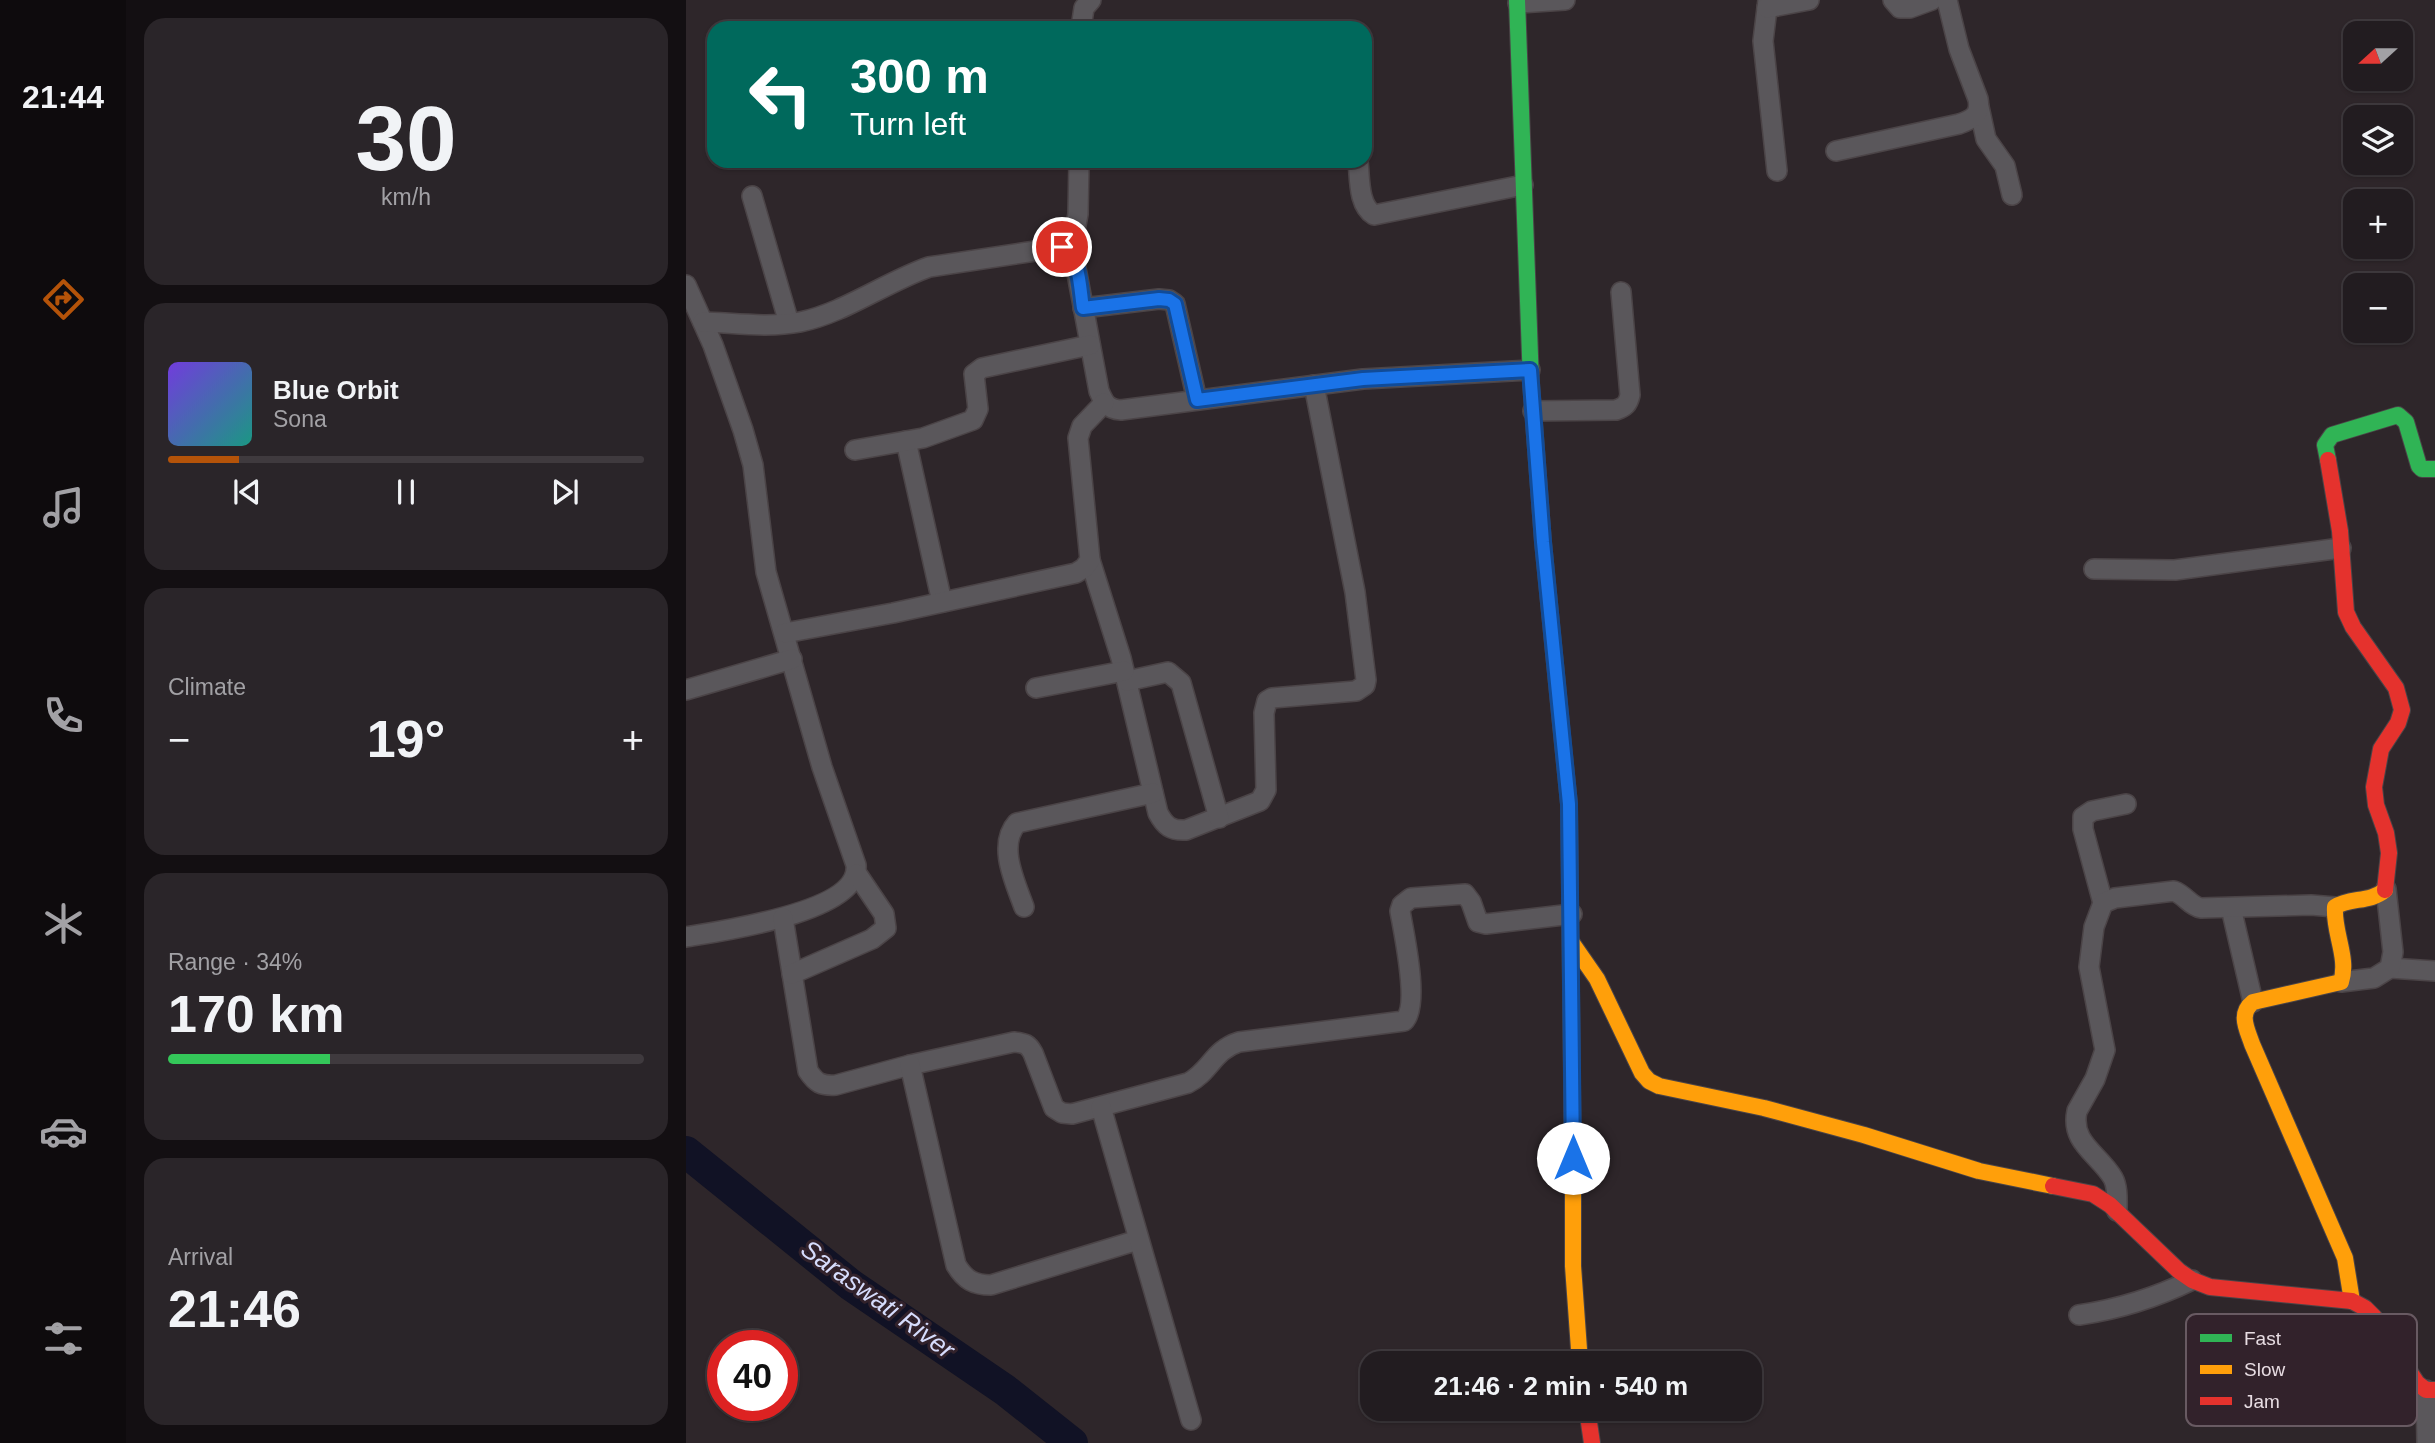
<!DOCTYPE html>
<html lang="en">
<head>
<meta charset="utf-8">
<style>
  body { margin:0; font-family:Arial,sans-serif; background:#2a2529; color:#f1f3f6; height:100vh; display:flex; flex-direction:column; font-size:26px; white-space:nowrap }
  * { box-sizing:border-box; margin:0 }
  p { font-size:23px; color:#a2a1a5 }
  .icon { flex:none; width:38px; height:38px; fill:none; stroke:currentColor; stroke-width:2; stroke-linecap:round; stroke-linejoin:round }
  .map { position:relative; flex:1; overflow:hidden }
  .drawer { display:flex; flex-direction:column; gap:18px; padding:18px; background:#130f12; width:560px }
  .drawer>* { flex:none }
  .hud { position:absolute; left:21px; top:21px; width:665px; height:147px; border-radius:21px; box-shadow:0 2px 5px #0004,0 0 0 2px #3f3a3e; background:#00695c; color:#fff; overflow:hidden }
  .needle { width:46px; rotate:249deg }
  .controls { position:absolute; left:1657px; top:21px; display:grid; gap:14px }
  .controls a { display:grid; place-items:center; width:70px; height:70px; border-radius:14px; background:#221c20; box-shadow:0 2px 5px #0004,0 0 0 2px #3f3a3e; font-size:35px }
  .speed { position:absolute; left:21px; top:1330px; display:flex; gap:14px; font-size:35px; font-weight:700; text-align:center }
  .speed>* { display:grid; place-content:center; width:91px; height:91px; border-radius:50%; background:#221c20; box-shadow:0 2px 5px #0004,0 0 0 2px #3f3a3e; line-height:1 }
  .speed .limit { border:10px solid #d22; background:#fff; color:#111 }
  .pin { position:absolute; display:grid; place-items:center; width:60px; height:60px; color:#fff; margin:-30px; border:4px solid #fff; border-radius:50%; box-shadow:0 2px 7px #0007 }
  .me { position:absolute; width:77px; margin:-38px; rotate:0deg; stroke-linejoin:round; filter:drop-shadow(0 0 5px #0008) }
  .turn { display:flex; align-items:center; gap:24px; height:147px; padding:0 28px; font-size:32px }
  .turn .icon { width:91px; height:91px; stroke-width:2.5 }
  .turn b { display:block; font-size:49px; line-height:60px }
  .big { font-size:52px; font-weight:600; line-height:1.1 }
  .drawer .tile { flex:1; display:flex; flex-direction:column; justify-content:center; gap:10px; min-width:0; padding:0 24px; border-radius:21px; background:#2a2529 }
  .drawer .dial { align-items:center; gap:0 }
  .dial b { font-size:91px; line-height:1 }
  .song { display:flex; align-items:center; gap:21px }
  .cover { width:84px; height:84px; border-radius:10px; background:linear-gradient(135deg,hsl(260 70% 55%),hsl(170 70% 35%)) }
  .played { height:7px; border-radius:4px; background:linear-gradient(90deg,#b45309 15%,#3f3a3e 15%) }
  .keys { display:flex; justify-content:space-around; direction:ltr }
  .heat { display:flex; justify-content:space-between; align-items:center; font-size:38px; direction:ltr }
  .charge { height:10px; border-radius:5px; background:linear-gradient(90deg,#34c759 34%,#3f3a3e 0) }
  .trip { position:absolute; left:674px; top:1351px; width:402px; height:70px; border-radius:21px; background:#221c20; box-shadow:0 2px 5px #0004,0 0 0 2px #3f3a3e; font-weight:600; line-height:70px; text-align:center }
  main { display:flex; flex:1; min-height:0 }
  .dock { display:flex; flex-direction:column; width:126px; justify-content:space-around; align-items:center; background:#0e0b0d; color:#a2a1a5 }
  .dock .icon { width:49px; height:49px }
  .dock .on { color:#b45309 }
  .dock b { font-size:32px; color:#f1f3f6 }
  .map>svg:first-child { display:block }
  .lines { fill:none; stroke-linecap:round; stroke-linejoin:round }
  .river { stroke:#111225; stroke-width:32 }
  .street-casing { stroke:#4b4447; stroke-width:22 }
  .fast-casing { stroke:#4b4447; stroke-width:18 }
  .slow-casing { stroke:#4b4447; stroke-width:18 }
  .jam-casing { stroke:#4b4447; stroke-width:18 }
  .street { stroke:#5a575b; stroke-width:19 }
  .fast { stroke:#30b455; stroke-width:16 }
  .slow { stroke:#ff9f0a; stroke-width:16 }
  .jam { stroke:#e5322d; stroke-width:16 }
  .route-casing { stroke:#114b97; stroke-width:18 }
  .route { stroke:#1a73e8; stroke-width:12 }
  .labels { text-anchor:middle; stroke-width:6; stroke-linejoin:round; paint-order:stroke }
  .water-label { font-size:26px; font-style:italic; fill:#d6dcfc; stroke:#32222b }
  .key { fill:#32222b; stroke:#685a62; stroke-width:2 }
  .key-label { font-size:19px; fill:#e7dce2 }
</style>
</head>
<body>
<main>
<nav class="dock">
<b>21:44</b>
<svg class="icon on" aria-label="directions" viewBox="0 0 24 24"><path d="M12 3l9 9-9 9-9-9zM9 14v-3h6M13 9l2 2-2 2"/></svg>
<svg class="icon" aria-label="music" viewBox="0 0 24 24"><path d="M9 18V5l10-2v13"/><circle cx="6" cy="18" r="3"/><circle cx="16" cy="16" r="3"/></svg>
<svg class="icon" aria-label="phone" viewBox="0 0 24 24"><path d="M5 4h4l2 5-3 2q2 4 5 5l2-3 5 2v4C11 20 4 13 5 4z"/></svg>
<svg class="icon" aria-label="climate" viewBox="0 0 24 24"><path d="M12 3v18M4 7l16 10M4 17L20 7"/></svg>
<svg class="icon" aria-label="car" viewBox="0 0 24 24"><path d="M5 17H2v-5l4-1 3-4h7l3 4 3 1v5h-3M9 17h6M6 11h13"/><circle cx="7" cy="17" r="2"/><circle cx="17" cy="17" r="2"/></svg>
<svg class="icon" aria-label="filters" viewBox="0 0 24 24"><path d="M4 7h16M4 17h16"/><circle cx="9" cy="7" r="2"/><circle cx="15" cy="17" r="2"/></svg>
</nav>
<section class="drawer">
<div class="tile dial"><b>30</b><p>km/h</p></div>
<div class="tile">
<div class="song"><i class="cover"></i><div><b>Blue Orbit</b><p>Sona</p></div></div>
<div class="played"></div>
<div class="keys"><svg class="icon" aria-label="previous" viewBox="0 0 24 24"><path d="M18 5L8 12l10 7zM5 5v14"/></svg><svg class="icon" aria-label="pause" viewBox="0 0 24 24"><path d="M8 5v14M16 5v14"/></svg><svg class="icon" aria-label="next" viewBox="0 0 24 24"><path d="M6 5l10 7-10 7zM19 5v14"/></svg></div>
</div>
<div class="tile"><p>Climate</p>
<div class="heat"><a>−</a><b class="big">19°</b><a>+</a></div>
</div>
<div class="tile"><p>Range · 34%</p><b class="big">170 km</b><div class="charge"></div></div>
<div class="tile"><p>Arrival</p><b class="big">21:46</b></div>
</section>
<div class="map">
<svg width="1749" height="1443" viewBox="0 0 1749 1443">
  <rect width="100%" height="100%" fill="#2e262a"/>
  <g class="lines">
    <polyline class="river" points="0,1152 165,1285 319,1390 386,1443"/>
    <g class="street-casing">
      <g id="street">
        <polyline points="1082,0 1077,41 1091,171"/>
        <polyline points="1207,0 1214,8 1224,8 1246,0"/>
        <polyline points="832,3 879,0"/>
        <polyline points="1081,8 1123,0"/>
        <polyline points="395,28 398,8 405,0"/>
        <polyline points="1293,107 1300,139 1319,166 1326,195"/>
        <path d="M1150 151 1273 124C1287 119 1295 115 1292 99L1273 49 1261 0"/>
        <path d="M672 161C674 179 672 205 688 215L837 185"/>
        <polyline points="66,196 103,323"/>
        <polyline points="385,252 392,214 393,161"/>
        <path d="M0 285 27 345 57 430 67 465 80 572 136 767 170 865C175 912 35 931 0 937"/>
        <polyline points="397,308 473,299 483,300 489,304 511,400"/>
        <path d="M17 322C49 323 83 328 114 322 158 313 200 282 243 267L376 247 385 252 389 263 413 391C418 403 421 409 435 410L677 379 844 370"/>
        <path d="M847 411 930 410C939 407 942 404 944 395L935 292"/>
        <polyline points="220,441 256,602"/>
        <polyline points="169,450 237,438 287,420 292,409 288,374 296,368 404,345"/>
        <path d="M404 560 435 658 472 813C479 826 485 831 500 830L574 801 580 790 578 713 581 701 586 698 670 691 679 685 680 680 669 592 628 385"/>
        <polyline points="1408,569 1489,570 1655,548"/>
        <polyline points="99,633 207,613 390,573 398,568 404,560 392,438 396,426 418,403"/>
        <polyline points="441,681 482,672 495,683 533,818"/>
        <polyline points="350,688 438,671"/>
        <polyline points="0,690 106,659"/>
        <polyline points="1417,903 1397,829 1397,817 1406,811 1440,804"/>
        <path d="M338 907C329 882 311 845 331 823L467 793"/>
        <polyline points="1545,908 1567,1002"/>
        <path d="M97 918 122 1071C130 1083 135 1086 150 1085L224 1065 328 1042C339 1043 342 1044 347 1053L368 1108 376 1113 386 1114 502 1083C524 1072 527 1050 553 1042L718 1021C734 1006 718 934 714 911L716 905 725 898 779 894 785 902 792 922 800 924 886 914"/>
        <polyline points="1704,968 1749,971"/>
        <polyline points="106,974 186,939 200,928 198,914 171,874"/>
        <polyline points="1655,982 1688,978 1704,968 1707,952 1700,889"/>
        <path d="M224 1065 270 1265C279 1280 288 1285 305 1285L452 1240"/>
        <polyline points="415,1107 505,1420"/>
        <path d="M1431 1211C1431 1200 1432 1187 1427 1178 1413 1154 1384 1143 1391 1111L1409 1079 1419 1050 1403 967 1408 927 1417 903 1429 898 1488 891C1499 895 1504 906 1515 908L1625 905 1649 907"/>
        <path d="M1393 1315C1434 1309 1469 1298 1506 1280"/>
        <polyline points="1740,1390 1741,1443"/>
      </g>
    </g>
    <g class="fast-casing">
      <g id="fast">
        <polyline points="831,0 845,383"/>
        <polyline points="1642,460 1639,445 1646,435 1712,415 1720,422 1733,466 1736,469 1749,469"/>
        <polyline points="875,725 883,804 887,1175"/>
      </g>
    </g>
    <g class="slow-casing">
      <g id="slow">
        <polyline points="886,943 911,979 956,1073 963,1081 973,1086 1078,1108 1178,1135 1293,1171 1367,1186"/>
        <polyline points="887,1175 887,1266 894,1363"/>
        <path d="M1666 1301 1659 1258 1566 1044C1561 1029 1552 1014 1567 1002L1655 982C1663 958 1647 932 1649 907 1664 897 1684 903 1699 890"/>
      </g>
    </g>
    <g class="jam-casing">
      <g id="jam">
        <polyline points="845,383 857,542 875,725"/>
        <polyline points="1642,460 1654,531 1660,612 1667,627 1710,688 1716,710 1712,723 1695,749 1688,787 1690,805 1700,833 1703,853 1699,890"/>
        <polyline points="1367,1186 1407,1194 1424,1205 1493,1271 1506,1280 1524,1287 1666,1301 1679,1308 1688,1317 1731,1383 1740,1390 1749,1390"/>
        <polyline points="901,1409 906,1443"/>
      </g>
    </g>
    <use href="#street" class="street"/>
    <use href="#fast" class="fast"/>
    <use href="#slow" class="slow"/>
    <use href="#jam" class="jam"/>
  </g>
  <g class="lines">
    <g class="route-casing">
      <path id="route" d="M376 247C394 253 394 291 397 308L473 299 483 300 489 304 511 400 677 379 844 370 857 542 883 804 887 1158"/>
    </g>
    <use href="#route" class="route"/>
  </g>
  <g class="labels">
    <g class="water-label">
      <text transform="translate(192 1299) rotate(36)" y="9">Saraswati River</text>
    </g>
  </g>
  <rect x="1500" y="1314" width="231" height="112" rx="10" class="key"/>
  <rect x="1514" y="1334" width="32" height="8" fill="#30b455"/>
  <rect x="1514" y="1365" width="32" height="9" fill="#ff9f0a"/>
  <rect x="1514" y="1397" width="32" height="8" fill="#e5322d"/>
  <g class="key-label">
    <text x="1558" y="1345">Fast</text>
    <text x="1558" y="1376">Slow</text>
    <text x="1558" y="1408">Jam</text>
  </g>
</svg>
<div class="controls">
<a><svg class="needle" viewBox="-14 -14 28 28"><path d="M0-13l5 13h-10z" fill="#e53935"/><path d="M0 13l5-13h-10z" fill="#a2a1a5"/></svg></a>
<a><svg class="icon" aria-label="layers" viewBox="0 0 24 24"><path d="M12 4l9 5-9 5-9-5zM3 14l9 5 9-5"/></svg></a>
<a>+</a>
<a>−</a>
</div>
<div class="speed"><div class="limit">40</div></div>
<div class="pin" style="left:376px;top:247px;background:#d93025"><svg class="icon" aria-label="arrive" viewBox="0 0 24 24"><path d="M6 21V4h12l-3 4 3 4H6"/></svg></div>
<svg class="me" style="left:887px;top:1158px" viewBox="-20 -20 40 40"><circle r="19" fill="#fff"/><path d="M0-13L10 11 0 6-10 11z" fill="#1a73e8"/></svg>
<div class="trip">21:46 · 2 min · 540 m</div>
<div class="hud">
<div class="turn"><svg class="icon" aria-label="left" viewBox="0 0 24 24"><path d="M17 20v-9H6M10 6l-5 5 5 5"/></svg><div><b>300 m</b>Turn left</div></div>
</div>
</div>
</main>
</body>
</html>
